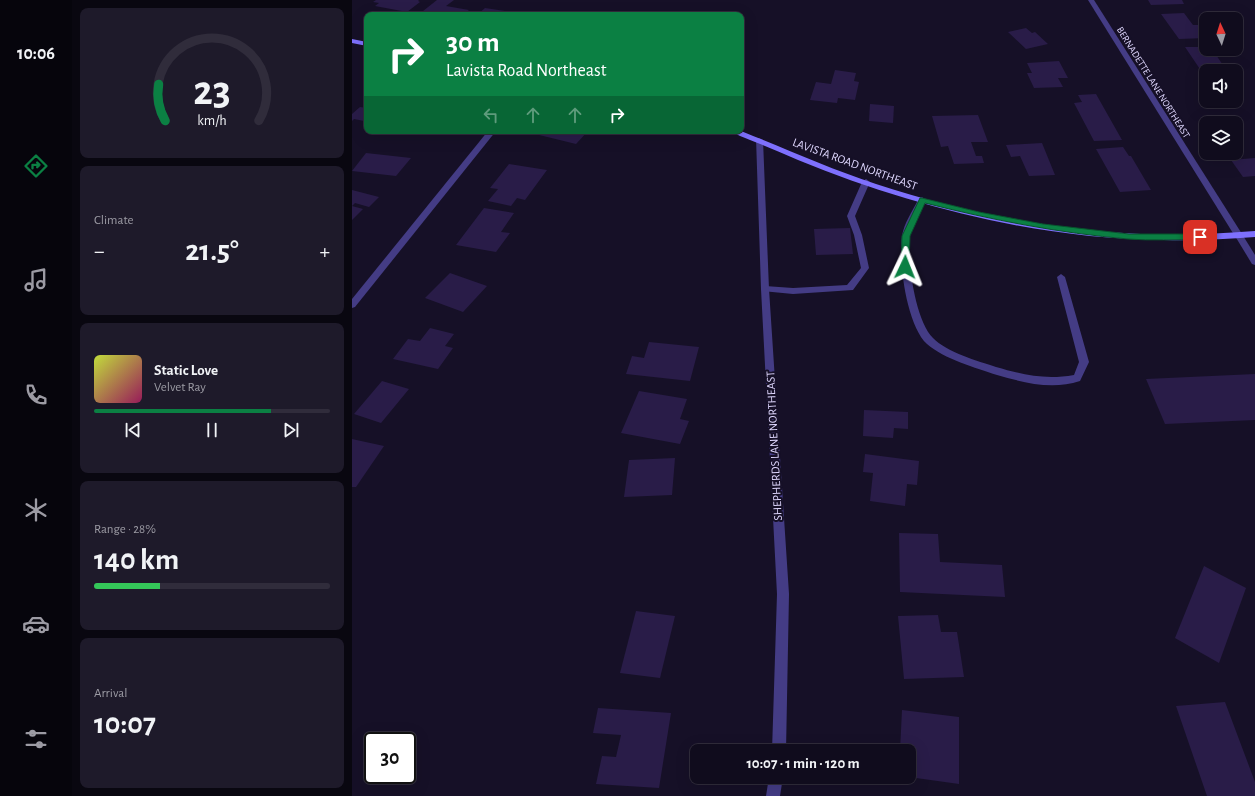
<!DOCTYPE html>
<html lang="en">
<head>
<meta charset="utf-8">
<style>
  body { margin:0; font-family:"Alegreya Sans",sans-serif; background:#1e1a2a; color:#f1f3f6; height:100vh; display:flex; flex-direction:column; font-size:15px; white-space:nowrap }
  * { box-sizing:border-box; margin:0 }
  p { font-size:13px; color:#9c9ba4 }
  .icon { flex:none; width:22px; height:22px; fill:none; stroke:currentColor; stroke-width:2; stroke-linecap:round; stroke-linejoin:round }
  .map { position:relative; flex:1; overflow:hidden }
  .details { display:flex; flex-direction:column; gap:8px; padding:8px; background:#090710; width:280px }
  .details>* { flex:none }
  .guide { position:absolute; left:12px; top:12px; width:380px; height:122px; border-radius:8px; box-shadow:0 4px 16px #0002,0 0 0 1px #302c3b; background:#0b8043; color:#fff; overflow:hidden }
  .needle { width:26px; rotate:356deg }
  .buttons { position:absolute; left:847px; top:12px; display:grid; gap:8px }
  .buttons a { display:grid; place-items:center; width:44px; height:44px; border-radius:8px; background:#100c1d; box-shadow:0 4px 16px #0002,0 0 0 1px #302c3b; font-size:20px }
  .speed { position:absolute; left:12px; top:732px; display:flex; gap:8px; font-size:20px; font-weight:700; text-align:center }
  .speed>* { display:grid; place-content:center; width:52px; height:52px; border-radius:50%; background:#100c1d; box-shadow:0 4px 16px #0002,0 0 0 1px #302c3b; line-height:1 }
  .speed .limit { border:2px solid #111; border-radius:6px; background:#fff; color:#111 }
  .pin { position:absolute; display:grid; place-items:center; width:34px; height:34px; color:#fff; margin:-17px; border-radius:8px; box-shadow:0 2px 6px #0006 }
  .me { position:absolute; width:44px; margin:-22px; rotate:2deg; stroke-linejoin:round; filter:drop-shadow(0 0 3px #0008) }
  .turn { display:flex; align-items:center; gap:14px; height:84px; padding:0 16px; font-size:18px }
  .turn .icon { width:52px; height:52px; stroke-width:2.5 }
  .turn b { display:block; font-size:28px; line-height:34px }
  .lanes { display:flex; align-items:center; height:38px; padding:0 16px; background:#0003; justify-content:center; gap:20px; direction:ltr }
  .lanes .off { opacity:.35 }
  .big { font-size:30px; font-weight:600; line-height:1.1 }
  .details .widget { flex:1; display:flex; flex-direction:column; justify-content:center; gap:6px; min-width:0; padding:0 14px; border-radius:8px; background:#1e1a2a }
  .details .dial { align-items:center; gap:0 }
  .dial svg { height:104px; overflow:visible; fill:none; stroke:#302c3b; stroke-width:7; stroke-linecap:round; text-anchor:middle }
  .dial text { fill:#f1f3f6; stroke:none }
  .song { display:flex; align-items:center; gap:12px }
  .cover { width:48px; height:48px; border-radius:6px; background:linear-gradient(135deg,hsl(70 70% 55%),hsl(330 70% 35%)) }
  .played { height:4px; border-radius:2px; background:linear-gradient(90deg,#0b8043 75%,#302c3b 75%) }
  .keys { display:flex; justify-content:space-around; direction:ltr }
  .heat { display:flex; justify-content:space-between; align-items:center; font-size:22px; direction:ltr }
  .charge { height:6px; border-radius:3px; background:linear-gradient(90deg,#34c759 28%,#302c3b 0) }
  .trip { position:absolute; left:338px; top:744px; width:226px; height:40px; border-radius:8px; background:#100c1d; box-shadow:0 4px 16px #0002,0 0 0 1px #302c3b; font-weight:600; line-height:40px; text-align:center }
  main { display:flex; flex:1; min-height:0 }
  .dock { display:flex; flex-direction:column; width:72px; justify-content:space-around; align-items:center; background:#06050c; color:#9c9ba4 }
  .dock .icon { width:28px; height:28px }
  .dock .current { color:#0b8043 }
  .dock b { font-size:18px; color:#f1f3f6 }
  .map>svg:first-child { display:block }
  .building { fill:#291c48 }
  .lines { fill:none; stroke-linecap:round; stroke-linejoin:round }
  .lane { fill:#443c85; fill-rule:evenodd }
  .street { fill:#443c85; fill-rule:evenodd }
  .secondary { fill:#7e70fd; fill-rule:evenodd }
  .route { fill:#0b8043; stroke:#07532c }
  .labels { text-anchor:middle; stroke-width:4; stroke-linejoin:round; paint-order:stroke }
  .far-street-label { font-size:10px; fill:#dfd7fe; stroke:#161027 }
  .street-label { font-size:12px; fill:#dfd7fe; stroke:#161027 }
</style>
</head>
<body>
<main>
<nav class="dock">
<b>10:06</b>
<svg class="icon current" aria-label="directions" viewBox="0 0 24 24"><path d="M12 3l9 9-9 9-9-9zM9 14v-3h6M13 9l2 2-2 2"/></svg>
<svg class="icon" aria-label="music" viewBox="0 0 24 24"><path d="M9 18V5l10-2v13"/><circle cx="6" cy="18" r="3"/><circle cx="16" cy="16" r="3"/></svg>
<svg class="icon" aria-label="phone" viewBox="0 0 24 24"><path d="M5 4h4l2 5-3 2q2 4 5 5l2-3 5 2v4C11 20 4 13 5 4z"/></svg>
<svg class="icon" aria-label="climate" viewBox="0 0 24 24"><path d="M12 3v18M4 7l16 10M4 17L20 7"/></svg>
<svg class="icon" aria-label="car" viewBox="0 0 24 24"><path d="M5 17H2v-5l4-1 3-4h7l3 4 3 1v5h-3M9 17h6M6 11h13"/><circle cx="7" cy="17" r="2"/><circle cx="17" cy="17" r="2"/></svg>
<svg class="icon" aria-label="filters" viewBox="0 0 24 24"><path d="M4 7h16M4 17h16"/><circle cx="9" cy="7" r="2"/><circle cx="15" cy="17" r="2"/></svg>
</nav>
<section class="details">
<div class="widget dial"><svg viewBox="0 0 100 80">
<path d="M14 69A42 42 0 1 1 86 69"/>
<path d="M14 69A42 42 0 0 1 9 41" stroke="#0b8043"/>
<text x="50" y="56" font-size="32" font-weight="700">23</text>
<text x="50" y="72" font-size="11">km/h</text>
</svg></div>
<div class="widget"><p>Climate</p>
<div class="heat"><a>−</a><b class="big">21.5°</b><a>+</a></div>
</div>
<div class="widget">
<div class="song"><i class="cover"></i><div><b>Static Love</b><p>Velvet Ray</p></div></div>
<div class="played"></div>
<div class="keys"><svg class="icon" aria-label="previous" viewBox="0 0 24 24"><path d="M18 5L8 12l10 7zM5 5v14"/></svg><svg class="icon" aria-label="pause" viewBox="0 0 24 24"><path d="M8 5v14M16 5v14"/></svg><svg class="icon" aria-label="next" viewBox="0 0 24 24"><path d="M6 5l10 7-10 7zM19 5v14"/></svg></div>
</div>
<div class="widget"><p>Range · 28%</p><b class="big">140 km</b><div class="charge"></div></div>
<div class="widget"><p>Arrival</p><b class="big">10:07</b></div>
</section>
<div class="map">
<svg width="903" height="796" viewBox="0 0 903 796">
  <rect width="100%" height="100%" fill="#161027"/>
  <g class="building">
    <polygon points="24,0 67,0 66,1 68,2 55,12 23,6 27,3 21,2"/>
    <polygon points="85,0 102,0 94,6 117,10 111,15 66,15"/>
    <polygon points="796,0 830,0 832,4 799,5"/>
    <polygon points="133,8 166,13 164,15 125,15"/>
    <polygon points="832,13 841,25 850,25 854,30 854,38 827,39 809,14"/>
    <polygon points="674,28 680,33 683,32 696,44 674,49 656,32"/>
    <polygon points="833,47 854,47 854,49 860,49 875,71 854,71 854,78"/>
    <polygon points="707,61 716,78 706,78 711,87 682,88 675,73 680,73 675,63"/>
    <polygon points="483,70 504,73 502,81 507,82 503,100 486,98 485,103 458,100 464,82 479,84"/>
    <polygon points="744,94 770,140 742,141 722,103 730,102 726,95"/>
    <polygon points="518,104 542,106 541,123 517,121"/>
    <polygon points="8,107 15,108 15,119 12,121 2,119 0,121 0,114"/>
    <polygon points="626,115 636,142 619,142 624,156 630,156 632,163 602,164 596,146 589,147 580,116"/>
    <polygon points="182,131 236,131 224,144 179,133"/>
    <polygon points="690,143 703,175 677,176 668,156 659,157 654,145"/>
    <polygon points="771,147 777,156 779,156 799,190 768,192 744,149"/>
    <polygon points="14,153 59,158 44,176 0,171"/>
    <polygon points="903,158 903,176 891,177 879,160"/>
    <polygon points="157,164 195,170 173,200 165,198 159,206 136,201 146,189 138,188"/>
    <polygon points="0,190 27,197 17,207 3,203 0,206 11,209 0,220"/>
    <polygon points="132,208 162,213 149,232 158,233 144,252 104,245"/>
    <polygon points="498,228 501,254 464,255 462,229"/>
    <polygon points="98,273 135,286 111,312 73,298"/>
    <polygon points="78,328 102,334 93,346 101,348 86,369 41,359 56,339 68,341"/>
    <polygon points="297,342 347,347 338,381 274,374 280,356 292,358"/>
    <polygon points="903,374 903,420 813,424 794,379"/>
    <polygon points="30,381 57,389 29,423 2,414"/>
    <polygon points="287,391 335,399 328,419 337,421 328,444 269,433"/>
    <polygon points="512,410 556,412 556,429 542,428 541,438 511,436"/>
    <polygon points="0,439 32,446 4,487 0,487"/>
    <polygon points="513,454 567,461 565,485 555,484 553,506 518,501 521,473 511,472"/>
    <polygon points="323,458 320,495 272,497 277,460"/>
    <polygon points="547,533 586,534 588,562 650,565 653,597 548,592"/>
    <polygon points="852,566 894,588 867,663 823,638"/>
    <polygon points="284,611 323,616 308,678 268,673"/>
    <polygon points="586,615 589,632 605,632 612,677 552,679 546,616"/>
    <polygon points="873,702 903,782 903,796 855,796 824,706"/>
    <polygon points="246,708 319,713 307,788 244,784 250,756 264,757 269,735 241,733"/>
    <polygon points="550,710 607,717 607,784 557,777 557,751 548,751"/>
  </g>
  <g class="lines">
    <g class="lane">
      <polygon points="514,179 518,182 503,216 510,235 517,268 501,290 441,294 410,291 409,289 413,286 441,288 495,285 509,268 502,235 495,216 510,182"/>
      <polygon points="887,233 890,234 903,255 903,265 900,264 883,236"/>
    </g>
    <g class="street">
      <polygon points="736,0 742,0 890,234 891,236 890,238 884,238"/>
      <polygon points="136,131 144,131 3,307 0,308 0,299"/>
      <polygon points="404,138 407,138 411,140 417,289 437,594 434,751 420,751 425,594 409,289"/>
      <path d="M570 197 574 200C569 212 560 223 558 236 555 261 563 320 581 338 594 352 626 361 644 367 672 375 693 380 722 375L727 362 705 277 709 274 713 277 737 362 728 381C700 390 673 383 645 375 624 368 592 359 575 344 555 326 546 262 550 236 552 223 560 212 566 200Z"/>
      <polygon points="417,777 431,777 428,796 414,796"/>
    </g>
    <g class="secondary">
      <polygon points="0,39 15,42 15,46 0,43"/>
      <path d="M379 131H389C434 149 478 169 524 184 616 214 715 233 812 235 843 235 873 233 903 231V237C873 239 843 241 812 240 687 239 561 207 446 160 430 153 414 146 398 140 392 137 384 135 379 131Z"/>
    </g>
  </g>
  <path class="route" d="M568 198H570L627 212 691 224 777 234H848L852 237 848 240C824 239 799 241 776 239 707 233 640 220 573 203L558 236 557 267 553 270 549 267 550 236Z"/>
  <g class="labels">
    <g class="far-street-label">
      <text transform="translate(802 82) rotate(58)" y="4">BERNADETTE LANE NORTHEAST</text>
    </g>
    <g class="street-label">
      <text transform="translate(503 164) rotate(20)" y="4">LAVISTA ROAD NORTHEAST</text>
      <text transform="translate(422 446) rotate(-93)" y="4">SHEPHERDS LANE NORTHEAST</text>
    </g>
  </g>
</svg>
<div class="buttons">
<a><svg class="needle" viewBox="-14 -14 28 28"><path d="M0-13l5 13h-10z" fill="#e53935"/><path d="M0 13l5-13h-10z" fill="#9c9ba4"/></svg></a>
<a><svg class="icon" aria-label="sound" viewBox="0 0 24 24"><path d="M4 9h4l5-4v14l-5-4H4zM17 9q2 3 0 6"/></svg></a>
<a><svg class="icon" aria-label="layers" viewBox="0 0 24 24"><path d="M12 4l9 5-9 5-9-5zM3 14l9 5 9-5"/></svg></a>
</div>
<div class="speed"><div class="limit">30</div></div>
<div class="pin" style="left:848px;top:237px;background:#d93025"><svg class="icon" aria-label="arrive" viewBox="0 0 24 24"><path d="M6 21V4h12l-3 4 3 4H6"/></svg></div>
<svg class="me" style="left:553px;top:267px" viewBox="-20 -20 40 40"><path d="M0-17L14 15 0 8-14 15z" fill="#0b8043" stroke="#fff" stroke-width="4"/></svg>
<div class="trip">10:07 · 1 min · 120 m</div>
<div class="guide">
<div class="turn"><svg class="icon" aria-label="right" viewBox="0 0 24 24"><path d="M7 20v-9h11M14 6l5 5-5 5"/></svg><div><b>30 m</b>Lavista Road Northeast</div></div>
<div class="lanes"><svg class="icon off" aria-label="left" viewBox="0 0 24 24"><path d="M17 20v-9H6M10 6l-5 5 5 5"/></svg><svg class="icon off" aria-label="ahead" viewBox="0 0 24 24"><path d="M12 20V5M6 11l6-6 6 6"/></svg><svg class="icon off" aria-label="ahead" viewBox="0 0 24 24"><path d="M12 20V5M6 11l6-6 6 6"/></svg><svg class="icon" aria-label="right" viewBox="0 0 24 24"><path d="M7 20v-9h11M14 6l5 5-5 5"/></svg></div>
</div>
</div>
</main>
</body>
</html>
